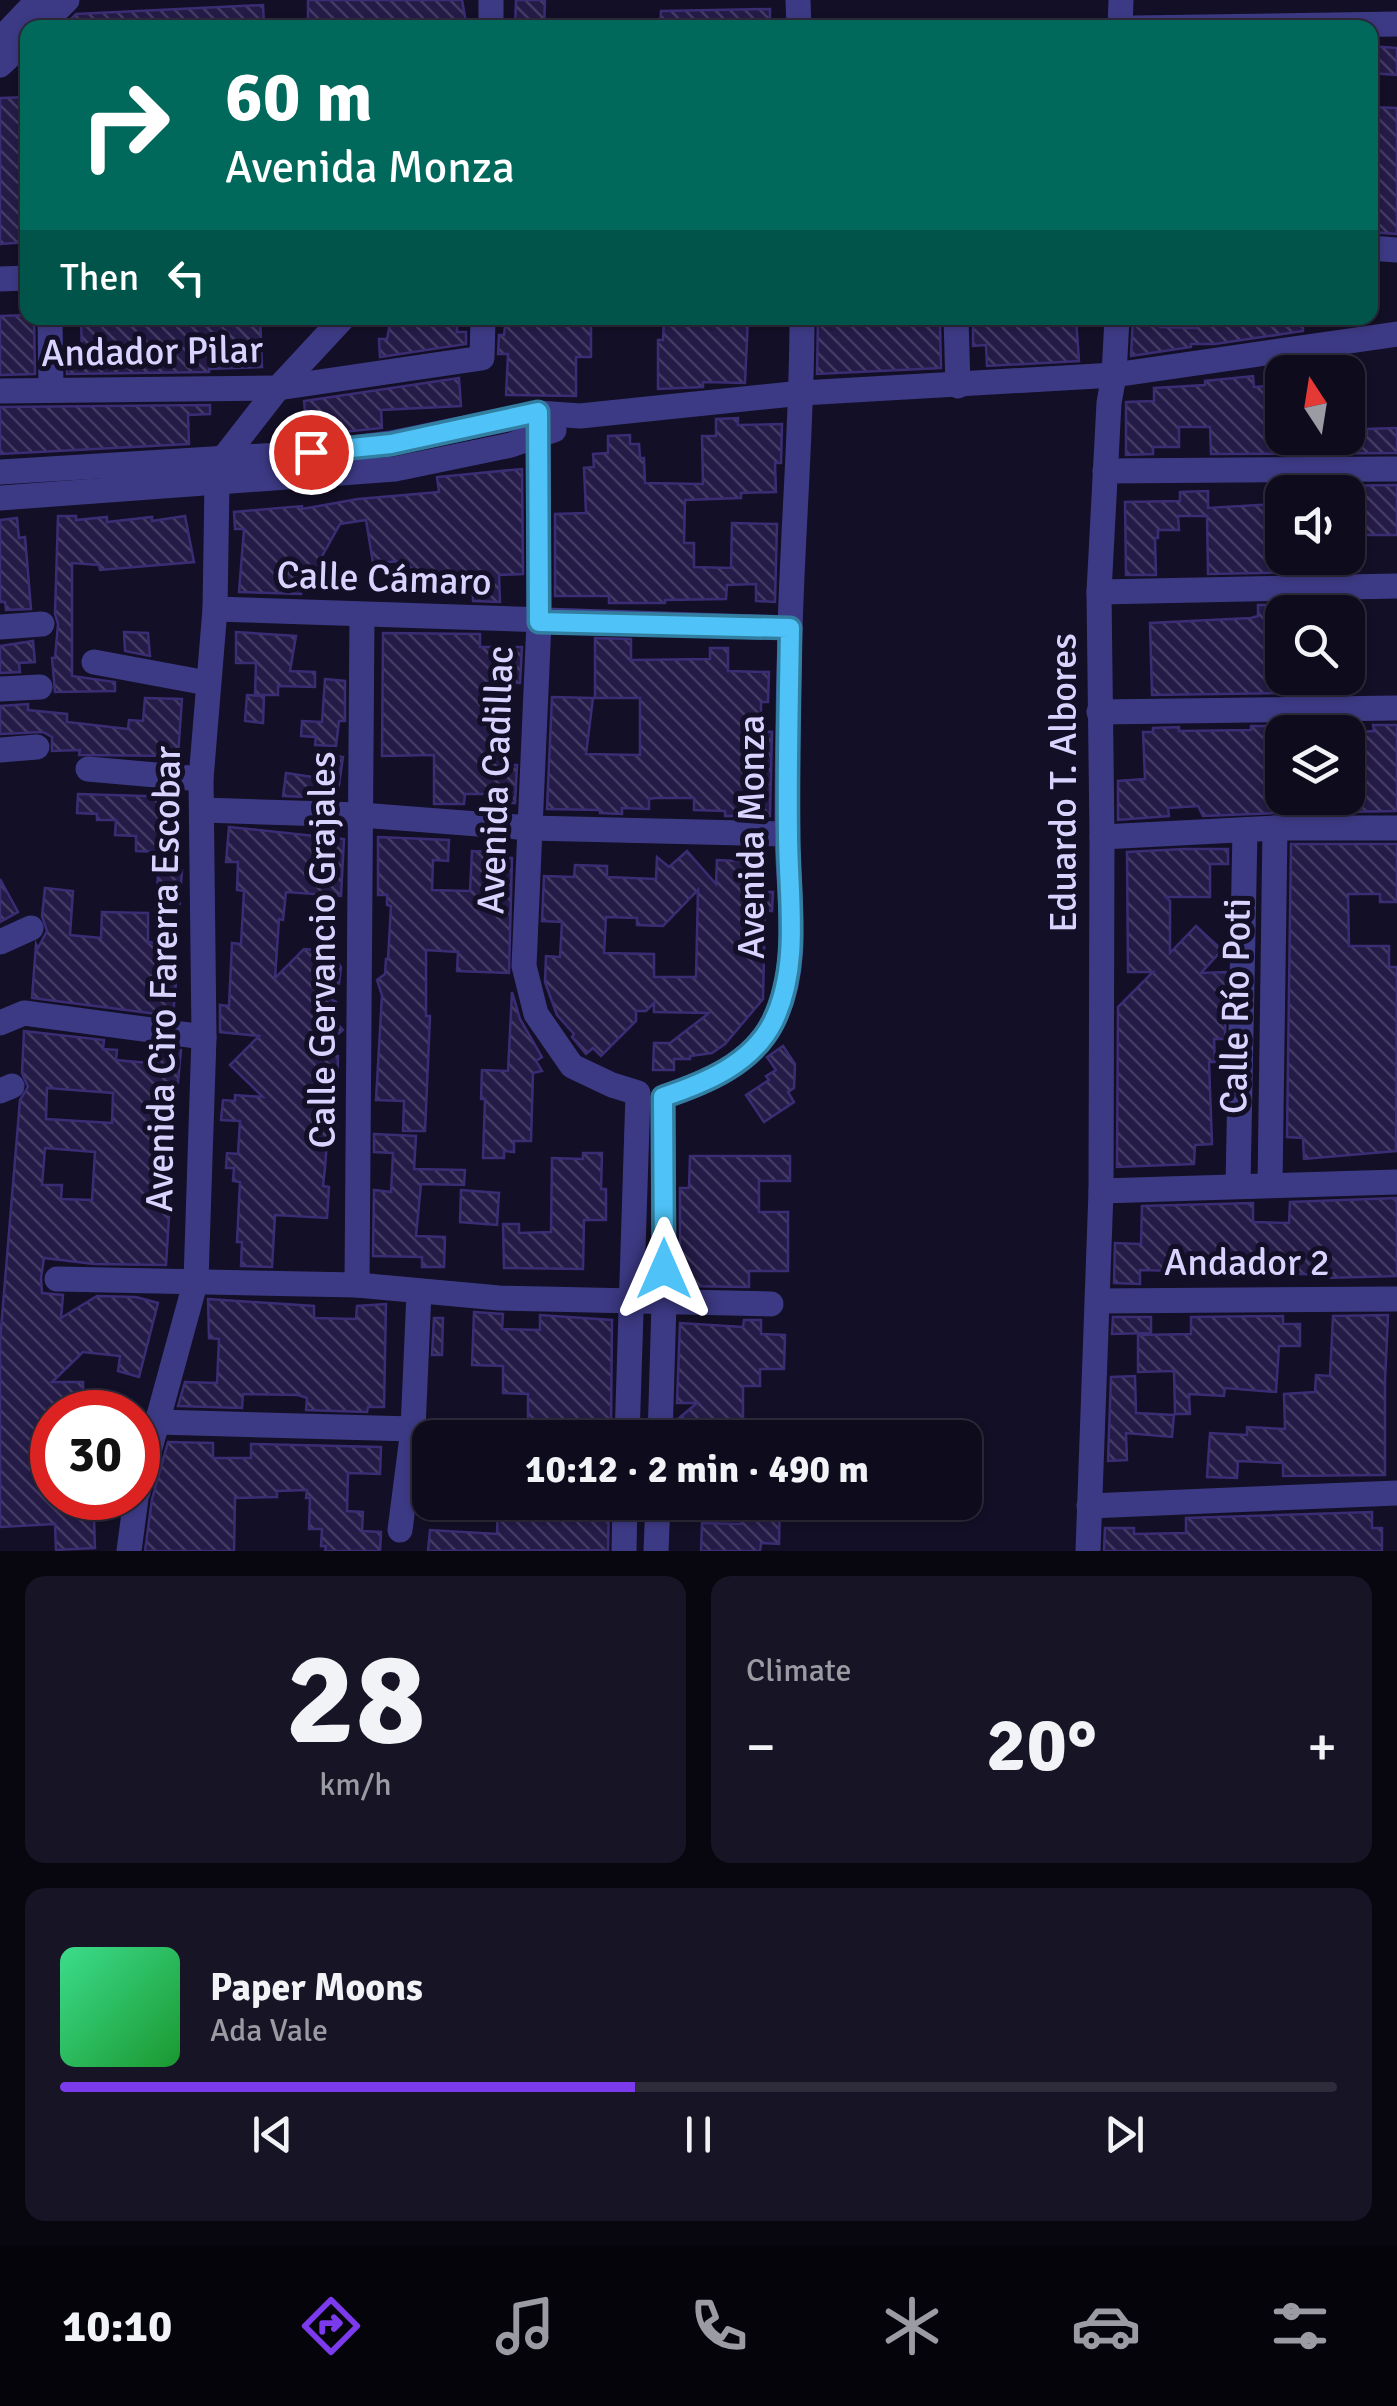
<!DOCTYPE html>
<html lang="en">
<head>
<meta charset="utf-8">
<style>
  body { margin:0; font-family:Signika,sans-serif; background:#171425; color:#f1f3f6; height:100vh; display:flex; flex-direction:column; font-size:38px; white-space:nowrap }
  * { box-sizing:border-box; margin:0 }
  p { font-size:32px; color:#9b9ba3 }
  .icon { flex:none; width:55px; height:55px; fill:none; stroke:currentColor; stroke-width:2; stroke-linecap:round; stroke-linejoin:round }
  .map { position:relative; height:1551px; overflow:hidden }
  .side { display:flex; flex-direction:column; gap:25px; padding:25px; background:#08060f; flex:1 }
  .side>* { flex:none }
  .guide { position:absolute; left:20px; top:20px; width:1358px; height:305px; border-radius:20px; box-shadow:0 2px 8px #0004,0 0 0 2px #2e2b3b; background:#00695c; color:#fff; overflow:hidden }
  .needle { width:65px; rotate:348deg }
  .fabs { position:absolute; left:1265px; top:355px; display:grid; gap:20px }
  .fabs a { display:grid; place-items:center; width:100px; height:100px; border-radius:20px; background:#0e0b1c; box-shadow:0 2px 8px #0004,0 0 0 2px #2e2b3b; font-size:50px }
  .speed { position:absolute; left:30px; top:1390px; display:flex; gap:20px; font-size:50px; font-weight:700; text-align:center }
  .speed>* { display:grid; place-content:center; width:130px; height:130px; border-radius:50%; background:#0e0b1c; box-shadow:0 2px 8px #0004,0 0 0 2px #2e2b3b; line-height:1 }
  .speed .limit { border:15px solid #d22; background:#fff; color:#111 }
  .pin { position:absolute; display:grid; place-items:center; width:85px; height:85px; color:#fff; margin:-42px; border:5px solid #fff; border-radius:50%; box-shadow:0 2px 10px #0007 }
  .me { position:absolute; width:110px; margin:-55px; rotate:0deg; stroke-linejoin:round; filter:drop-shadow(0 0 8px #0008) }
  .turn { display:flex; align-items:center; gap:35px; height:210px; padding:0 40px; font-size:45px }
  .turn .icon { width:130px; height:130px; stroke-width:2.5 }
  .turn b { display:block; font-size:70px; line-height:85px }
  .then { display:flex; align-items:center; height:95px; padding:0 40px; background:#0003; gap:20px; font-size:38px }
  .big { font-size:75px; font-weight:800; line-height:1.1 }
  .side .card { flex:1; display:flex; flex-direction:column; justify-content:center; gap:15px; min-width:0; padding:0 35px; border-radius:20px; background:#171425 }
  .side .dial { align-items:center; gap:0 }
  .dial b { font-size:130px; line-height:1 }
  .song { display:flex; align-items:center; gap:30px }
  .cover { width:120px; height:120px; border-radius:15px; background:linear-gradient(135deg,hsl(150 70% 55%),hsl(130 70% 35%)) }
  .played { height:10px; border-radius:5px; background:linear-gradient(90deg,#7c3aed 45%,#2e2b3b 45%) }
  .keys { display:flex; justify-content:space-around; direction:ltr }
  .heat { display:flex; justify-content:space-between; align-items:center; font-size:55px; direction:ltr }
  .side .tiles { flex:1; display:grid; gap:25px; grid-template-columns:1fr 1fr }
  .card:last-child { grid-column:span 2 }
  .trip { position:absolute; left:412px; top:1420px; width:570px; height:100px; border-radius:20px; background:#0e0b1c; box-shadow:0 2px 8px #0004,0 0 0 2px #2e2b3b; font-weight:800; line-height:100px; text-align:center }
  .dock { display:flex; height:160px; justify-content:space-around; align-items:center; background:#06040b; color:#9b9ba3 }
  .dock .icon { width:70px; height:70px }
  .dock .current { color:#7c3aed }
  .dock b { font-size:45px; color:#f1f3f6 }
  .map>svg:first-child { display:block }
  .building { fill:url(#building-back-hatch); stroke:#3b2d73; stroke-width:2.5; fill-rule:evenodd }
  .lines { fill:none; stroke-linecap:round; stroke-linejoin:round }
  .minor { stroke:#3d3a85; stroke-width:25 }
  .route-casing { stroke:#337fa1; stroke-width:25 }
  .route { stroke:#4fc3f7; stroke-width:18 }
  .labels { text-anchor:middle; stroke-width:10; stroke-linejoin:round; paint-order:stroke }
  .street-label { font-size:38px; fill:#d9d4ff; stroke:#130f26 }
</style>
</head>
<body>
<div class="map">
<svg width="1397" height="1551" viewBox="0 0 1397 1551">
  <defs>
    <pattern id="building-back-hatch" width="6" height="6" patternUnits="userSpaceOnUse" patternTransform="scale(2.5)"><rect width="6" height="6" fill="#241b47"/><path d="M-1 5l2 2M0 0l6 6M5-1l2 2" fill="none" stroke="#433b63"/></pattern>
  </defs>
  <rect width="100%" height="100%" fill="#130f26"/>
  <g class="building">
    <polygon points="308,0 462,0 467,28 308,28"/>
    <polygon points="516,0 545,0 544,28 515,28"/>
    <polygon points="263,5 264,25 62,28 76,14"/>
    <polygon points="770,9 770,28 660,28 661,11"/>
    <polygon points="1370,46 1397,48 1397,75 1370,73"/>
    <polygon points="28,97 28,242 0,244 0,98"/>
    <polygon points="1370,107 1397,108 1397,234 1370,232"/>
    <polygon points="28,315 34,318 35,374 0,375 0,316"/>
    <polygon points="81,318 260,318 262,367 209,369 209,372 67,374 67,355 82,355"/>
    <polygon points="391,318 457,318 457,332 466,332 466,344 380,357 379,339 387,339"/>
    <polygon points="506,318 591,318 591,357 576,357 576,396 506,395 508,354 498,354 499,335 504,335"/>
    <polygon points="664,318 748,318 745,383 703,382 703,387 658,389 658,340 663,340"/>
    <polygon points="818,318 894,318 895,325 940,324 941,368 817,374"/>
    <polygon points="973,318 1034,318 1034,320 1076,318 1079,361 987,366 986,345 973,346"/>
    <polygon points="1133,318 1160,318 1160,327 1196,328 1196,318 1303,318 1303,331 1215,344 1191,344 1191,347 1131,356"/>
    <polygon points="1253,376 1254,387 1282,385 1282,438 1348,438 1348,434 1367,434 1367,429 1397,428 1397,453 1211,454 1210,427 1179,427 1179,447 1153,447 1153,454 1126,455 1126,402 1154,401 1154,388 1205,385 1205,381"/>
    <polygon points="459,378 461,406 381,410 382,428 283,438 283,423 306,423 304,401"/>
    <polygon points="210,405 210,414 188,415 189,444 0,454 0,407"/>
    <polygon points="738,418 738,425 782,424 781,463 775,463 776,492 741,493 741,498 685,500 684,543 694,543 694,567 731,568 732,523 777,524 775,602 756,601 756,584 727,585 726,599 665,600 665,603 609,603 609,596 555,596 555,514 586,513 584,468 594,467 593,454 608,453 608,436 630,435 630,444 639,444 640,458 644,458 645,483 703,484 702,436 716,436 716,419"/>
    <polygon points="522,469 523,574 499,575 500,602 473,601 472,574 447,597 438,587 433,592 405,561 373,563 366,520 340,524 301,594 239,592 244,529 235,529 234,512 302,506 302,509 358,499 439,492 437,477"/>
    <polygon points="1397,485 1397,535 1348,535 1348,492 1335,492 1335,486"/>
    <polygon points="1208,491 1208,508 1277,504 1279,558 1359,558 1359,571 1208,574 1207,516 1178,516 1179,530 1158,530 1158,538 1155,538 1156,575 1126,575 1125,502 1180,501 1180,492"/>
    <polygon points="58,516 76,516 76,520 107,517 107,522 152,517 152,521 185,516 194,562 100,570 99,565 72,563 72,676 115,682 115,691 55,692 52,658 55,658 58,624 55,614"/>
    <polygon points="17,518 19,538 25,537 31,609 6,610 5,602 0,602 0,520"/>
    <polygon points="1323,604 1323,612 1282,612 1282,678 1348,678 1348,629 1361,629 1362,678 1354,678 1354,692 1152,695 1150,623 1251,618 1258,616 1258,605"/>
    <polygon points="124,632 148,633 150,656 125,651"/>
    <polygon points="236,632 296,636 290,671 315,672 315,687 278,686 278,695 255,695 256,663 236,663"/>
    <polygon points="383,633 480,634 480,647 522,647 520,683 512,683 510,765 517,765 515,803 496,803 496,794 465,794 464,804 434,804 434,755 382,756"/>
    <polygon points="595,638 631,639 631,660 710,659 710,648 728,648 728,671 769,672 768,702 761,702 761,731 772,732 770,816 725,816 725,811 694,810 694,798 655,798 649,799 649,809 622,808 622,814 600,813 600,810 547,809 552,697 593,698 586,754 640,755 640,698 595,698"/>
    <polygon points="33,641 35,662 19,663 20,672 0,673 0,646"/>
    <polygon points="325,679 345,681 345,721 339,721 336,746 315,745 316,737 301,736 302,721 322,722"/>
    <polygon points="247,695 264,696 263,723 245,721"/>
    <polygon points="145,698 182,699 178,756 79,755 80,750 52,751 52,737 43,732 0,734 0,706 28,704 28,710 67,714 67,722 128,729 129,720 143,721"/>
    <polygon points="1373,725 1397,725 1397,811 1338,812 1338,798 1348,798 1348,733 1374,731"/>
    <polygon points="1251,726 1276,726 1282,798 1301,798 1302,812 1203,816 1198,806 1168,808 1169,816 1118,820 1118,781 1145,779 1143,732 1153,732 1153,728 1179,727 1179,731 1251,730"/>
    <polygon points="322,754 343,757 337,798 283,796 286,773 319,778"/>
    <polygon points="78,794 178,797 174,869 182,870 179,912 155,911 160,852 136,851 136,836 115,835 116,820 97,820 97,814 77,813"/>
    <polygon points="229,827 344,839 341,896 286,892 283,920 279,919 275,978 304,949 329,951 341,967 339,984 326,996 336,1002 334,1020 343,1030 315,1054 338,1056 336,1127 328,1127 325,1168 323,1186 329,1187 327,1218 275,1215 272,1267 241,1266 242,1242 237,1242 240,1182 233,1181 234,1168 226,1168 227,1153 238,1154 240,1121 221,1120 223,1100 235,1101 235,1095 263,1097 230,1065 259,1036 220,1032 220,1005 229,1006 232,943 241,944 244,891 237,890 238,862 226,862"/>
    <polygon points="378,837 449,840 448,861 433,860 432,890 470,891 472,851 495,852 495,858 512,858 509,973 457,971 458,952 426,950 426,1016 430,1016 425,1131 403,1131 404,1101 376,1100 382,995 377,980 385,974 386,959 388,959 391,906 387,905 387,895 378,895"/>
    <polygon points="1291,844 1397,844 1397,902 1380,902 1380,894 1348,894 1349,946 1389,946 1389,967 1397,967 1396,1151 1304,1159 1303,1138 1287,1137"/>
    <polygon points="1184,849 1228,849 1228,864 1210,864 1210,897 1166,897 1170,901 1170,953 1196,926 1222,950 1201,973 1226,972 1225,1039 1214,1039 1215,1062 1209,1062 1212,1144 1195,1145 1194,1164 1117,1167 1118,1007 1153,972 1128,972 1127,852"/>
    <path d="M687 851 716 884 717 860 760 862 759 892H773L772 911 765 910 763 999 725 1044 712 1053 690 1056V1059H674V1070H653L654 1043H670L709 1013 654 1012V1003L646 1011H636V1021L601 1056 593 1048 586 1054 572 1037 574 1034 557 1015 545 982 546 956 560 957 562 922 542 921 544 876 574 877 575 865 607 866V877L656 879 657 857 669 867ZM698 890 696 977H654V954L604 953 606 917 637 918V925L663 926Z"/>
    <polygon points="0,879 18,912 0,922"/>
    <polygon points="45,888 73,891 70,935 101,938 102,912 148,913 148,942 161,943 160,970 177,971 173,1016 32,998 36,944 38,948 47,931 42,916"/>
    <polygon points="512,992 520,1019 542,1057 536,1061 542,1071 533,1073 531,1141 514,1141 514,1152 504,1151 504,1158 483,1158 485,1099 481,1099 482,1070 508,1071"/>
    <path d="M24 1031 104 1040 103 1049 117 1050 116 1060 149 1063 151 1046 181 1050 177 1092 172 1091 171 1153 156 1152 155 1183 171 1185 166 1265 94 1264 44 1258 41 1278 42 1293 63 1295 61 1318 97 1296 136 1297 158 1303 139 1377 118 1371 120 1356 83 1352 52 1382H83L84 1411H52V1498H99L100 1518H94L95 1548 56 1550 55 1524 0 1527V1341L20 1100 28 1087 22 1073ZM47 1088 113 1093 112 1123 46 1119ZM45 1148 95 1152 92 1200 61 1199 62 1185H42Z"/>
    <polygon points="783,1046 795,1064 794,1088 788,1092 794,1102 764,1122 746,1095 769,1080 766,1076 776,1070 767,1057"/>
    <polygon points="374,1134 416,1136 414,1169 465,1170 464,1185 421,1184 416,1236 445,1237 444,1267 422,1267 422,1257 373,1256 374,1190 391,1192 393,1153 374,1152"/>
    <polygon points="583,1153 602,1153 601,1189 606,1189 606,1220 584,1220 583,1269 504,1268 503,1224 519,1224 519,1233 551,1232 552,1158 583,1159"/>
    <polygon points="690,1156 790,1156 790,1181 759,1181 759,1212 788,1212 788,1271 749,1271 749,1287 680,1286 680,1188 689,1188"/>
    <polygon points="461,1190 499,1193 497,1225 460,1222"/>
    <polygon points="1397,1198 1397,1276 1325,1278 1324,1275 1250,1272 1249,1276 1215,1276 1215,1268 1177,1267 1177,1271 1140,1270 1140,1284 1114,1283 1115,1243 1141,1244 1142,1206 1253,1203 1253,1222 1289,1223 1290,1202"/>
    <polygon points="208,1299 314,1306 314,1318 356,1319 357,1306 386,1304 384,1407 368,1407 367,1412 306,1410 307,1398 298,1395 243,1394 242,1408 178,1406 185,1382 217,1383 219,1339 209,1338"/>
    <polygon points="474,1312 503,1314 502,1329 540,1330 540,1315 612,1320 611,1424 602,1424 601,1438 528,1438 528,1394 503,1393 503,1366 472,1365"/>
    <polygon points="1388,1315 1385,1381 1385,1475 1283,1476 1283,1463 1238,1461 1237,1478 1207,1477 1210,1433 1247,1435 1247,1427 1285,1429 1284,1394 1315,1392 1316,1375 1330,1376 1333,1316"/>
    <polygon points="1283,1316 1283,1324 1300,1324 1300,1346 1279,1346 1276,1392 1225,1388 1224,1396 1189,1394 1190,1414 1175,1414 1174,1371 1138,1372 1138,1335 1191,1334 1191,1317"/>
    <polygon points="1113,1317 1151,1317 1151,1333 1112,1334"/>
    <polygon points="434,1318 443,1318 442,1355 432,1355"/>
    <polygon points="744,1320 761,1320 761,1334 785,1335 784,1369 760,1369 760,1386 743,1386 743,1438 695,1438 678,1419 697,1403 677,1403 680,1323 743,1327"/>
    <polygon points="1135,1376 1136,1413 1174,1415 1172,1437 1126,1433 1127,1460 1108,1461 1111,1377"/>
    <polygon points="445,1420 490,1421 490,1438 445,1438"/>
    <polygon points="168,1442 213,1443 213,1458 251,1458 251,1444 381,1447 380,1474 348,1473 347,1511 363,1512 362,1531 381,1532 380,1551 325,1551 326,1546 321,1546 322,1529 309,1529 310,1498 306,1498 307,1490 277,1491 277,1497 235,1498 234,1551 145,1551 152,1499"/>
    <polygon points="498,1502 609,1502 608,1550 428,1551 430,1530 497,1534"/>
    <polygon points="780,1502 779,1544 761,1543 760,1551 701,1551 702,1523 741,1524 744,1503"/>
    <polygon points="1372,1512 1372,1528 1382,1528 1382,1551 1104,1551 1105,1528 1134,1528 1134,1534 1186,1533 1186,1518"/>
  </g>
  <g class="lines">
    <g class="minor">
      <polyline points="491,0 491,28"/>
      <polyline points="798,0 799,28"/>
      <polyline points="39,28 67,0"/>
      <polyline points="1120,28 1121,0"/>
      <polyline points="1135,28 1397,24"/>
      <polyline points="0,40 38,0"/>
      <polyline points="0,65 28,39"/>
      <polyline points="1370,248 1397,250"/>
      <polyline points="0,279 28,278"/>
      <polyline points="50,318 51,390"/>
      <polyline points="956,318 958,386"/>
      <polyline points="0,391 278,388 482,358 483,318"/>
      <polyline points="538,413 539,622 524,966 536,1014 572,1066 612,1085 638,1093 627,1438"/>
      <polyline points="1105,471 1397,469"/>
      <polyline points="0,472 311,453 391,443 538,413 580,416 802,393 1114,375 1397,334"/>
      <polyline points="0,498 395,469 511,445 554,430"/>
      <polyline points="1099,592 1397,586"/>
      <polyline points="215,609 790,628"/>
      <polyline points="0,627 42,624"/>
      <polyline points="94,662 207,683"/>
      <polyline points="0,689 40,687"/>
      <polyline points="1099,712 1397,708"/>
      <polyline points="0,750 37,747"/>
      <polyline points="88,769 201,779"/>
      <polyline points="202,810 361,815 530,828 787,834"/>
      <polyline points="1102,837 1275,828 1397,828"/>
      <polyline points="0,942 31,928"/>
      <polyline points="0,1023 24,1013 204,1037"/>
      <polyline points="0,1091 12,1086"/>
      <polyline points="1238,1185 1245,830"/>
      <polyline points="1270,1185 1275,828"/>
      <polyline points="1101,1191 1397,1182"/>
      <polyline points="57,1279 357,1285 499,1298 771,1304"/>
      <polyline points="357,1285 362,615"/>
      <polyline points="1098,1301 1397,1299"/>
      <polyline points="157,1422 413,1429"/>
      <path d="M660 1438 664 1303 663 1097C705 1083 752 1064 773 1022 802 966 788 896 787 835 787 766 788 698 790 629 793 525 802 422 802 318"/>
      <polyline points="138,1492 196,1280 204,1037 201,779 215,609 217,482 222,460 278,388 343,318"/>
      <polyline points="1089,1506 1397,1493"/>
      <polyline points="400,1530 413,1429 419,1292"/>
      <polyline points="129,1551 136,1498"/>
      <polyline points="624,1551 625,1502"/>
      <polyline points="656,1551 658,1502"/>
      <polyline points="1088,1551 1101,1191 1102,837 1099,592 1109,403 1114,375 1117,318"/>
    </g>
  </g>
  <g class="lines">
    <g class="route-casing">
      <path id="route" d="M311 452 391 444 538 412 539 622 790 628C789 697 787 766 788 834 788 896 801 965 773 1022 752 1064 705 1083 663 1097L664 1269"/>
    </g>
    <use href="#route" class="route"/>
  </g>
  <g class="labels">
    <g class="street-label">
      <text transform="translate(152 351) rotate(-1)" y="13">Andador Pilar</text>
      <text transform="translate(384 578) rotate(2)" y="13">Calle Cámaro</text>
      <text transform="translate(495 780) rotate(-88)" y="13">Avenida Cadillac</text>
      <text transform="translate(1063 783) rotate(-90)" y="13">Eduardo T. Albores</text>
      <text transform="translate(751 837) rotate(-90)" y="13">Avenida Monza</text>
      <text transform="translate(322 950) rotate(-90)" y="13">Calle Gervancio Grajales</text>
      <text transform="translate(163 979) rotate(-89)" y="13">Avenida Ciro Farerra Escobar</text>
      <text transform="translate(1235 1006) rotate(-89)" y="13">Calle Río Poti</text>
      <text x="1247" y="1275">Andador 2</text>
    </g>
  </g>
</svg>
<div class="fabs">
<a><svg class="needle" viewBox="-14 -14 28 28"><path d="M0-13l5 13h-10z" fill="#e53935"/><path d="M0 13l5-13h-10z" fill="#9b9ba3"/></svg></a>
<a><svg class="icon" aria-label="sound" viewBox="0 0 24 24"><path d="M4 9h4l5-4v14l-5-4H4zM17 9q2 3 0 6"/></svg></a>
<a><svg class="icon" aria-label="search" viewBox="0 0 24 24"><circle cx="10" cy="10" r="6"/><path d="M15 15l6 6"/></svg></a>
<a><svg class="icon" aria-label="layers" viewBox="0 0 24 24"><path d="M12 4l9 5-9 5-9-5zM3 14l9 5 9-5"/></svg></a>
</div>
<div class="speed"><div class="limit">30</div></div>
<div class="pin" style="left:311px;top:452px;background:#d93025"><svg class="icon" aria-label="arrive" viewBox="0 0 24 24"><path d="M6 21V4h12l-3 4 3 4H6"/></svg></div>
<svg class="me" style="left:664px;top:1269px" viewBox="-20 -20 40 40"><path d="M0-17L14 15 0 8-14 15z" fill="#4fc3f7" stroke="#fff" stroke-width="4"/></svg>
<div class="trip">10:12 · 2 min · 490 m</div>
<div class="guide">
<div class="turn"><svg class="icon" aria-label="right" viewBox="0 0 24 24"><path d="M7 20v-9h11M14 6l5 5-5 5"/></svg><div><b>60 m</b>Avenida Monza</div></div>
<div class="then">Then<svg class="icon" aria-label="left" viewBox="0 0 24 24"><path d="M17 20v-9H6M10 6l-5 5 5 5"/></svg></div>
</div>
</div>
<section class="side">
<div class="tiles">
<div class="card dial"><b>28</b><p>km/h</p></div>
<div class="card"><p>Climate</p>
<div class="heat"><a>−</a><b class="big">20°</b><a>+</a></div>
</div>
<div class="card">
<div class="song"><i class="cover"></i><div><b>Paper Moons</b><p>Ada Vale</p></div></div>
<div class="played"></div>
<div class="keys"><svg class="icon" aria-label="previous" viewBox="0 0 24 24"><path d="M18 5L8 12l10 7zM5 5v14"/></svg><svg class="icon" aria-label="pause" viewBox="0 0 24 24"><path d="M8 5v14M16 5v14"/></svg><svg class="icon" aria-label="next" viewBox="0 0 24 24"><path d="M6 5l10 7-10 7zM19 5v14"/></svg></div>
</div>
</div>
</section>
<nav class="dock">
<b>10:10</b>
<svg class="icon current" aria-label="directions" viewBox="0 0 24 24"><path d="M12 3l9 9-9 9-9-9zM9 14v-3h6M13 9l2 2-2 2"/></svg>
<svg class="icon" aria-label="music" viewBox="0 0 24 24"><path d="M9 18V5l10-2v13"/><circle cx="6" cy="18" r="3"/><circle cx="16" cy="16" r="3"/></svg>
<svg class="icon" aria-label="phone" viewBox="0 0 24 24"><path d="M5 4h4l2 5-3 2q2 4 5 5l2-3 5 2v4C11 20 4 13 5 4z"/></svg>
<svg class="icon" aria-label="climate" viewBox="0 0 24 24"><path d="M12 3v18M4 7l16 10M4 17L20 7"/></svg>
<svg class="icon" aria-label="car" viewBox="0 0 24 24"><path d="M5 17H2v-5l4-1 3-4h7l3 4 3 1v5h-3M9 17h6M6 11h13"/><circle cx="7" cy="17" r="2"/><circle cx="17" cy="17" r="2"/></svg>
<svg class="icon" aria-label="filters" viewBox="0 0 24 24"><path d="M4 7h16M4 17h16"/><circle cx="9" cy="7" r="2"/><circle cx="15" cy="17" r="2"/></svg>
</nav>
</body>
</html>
